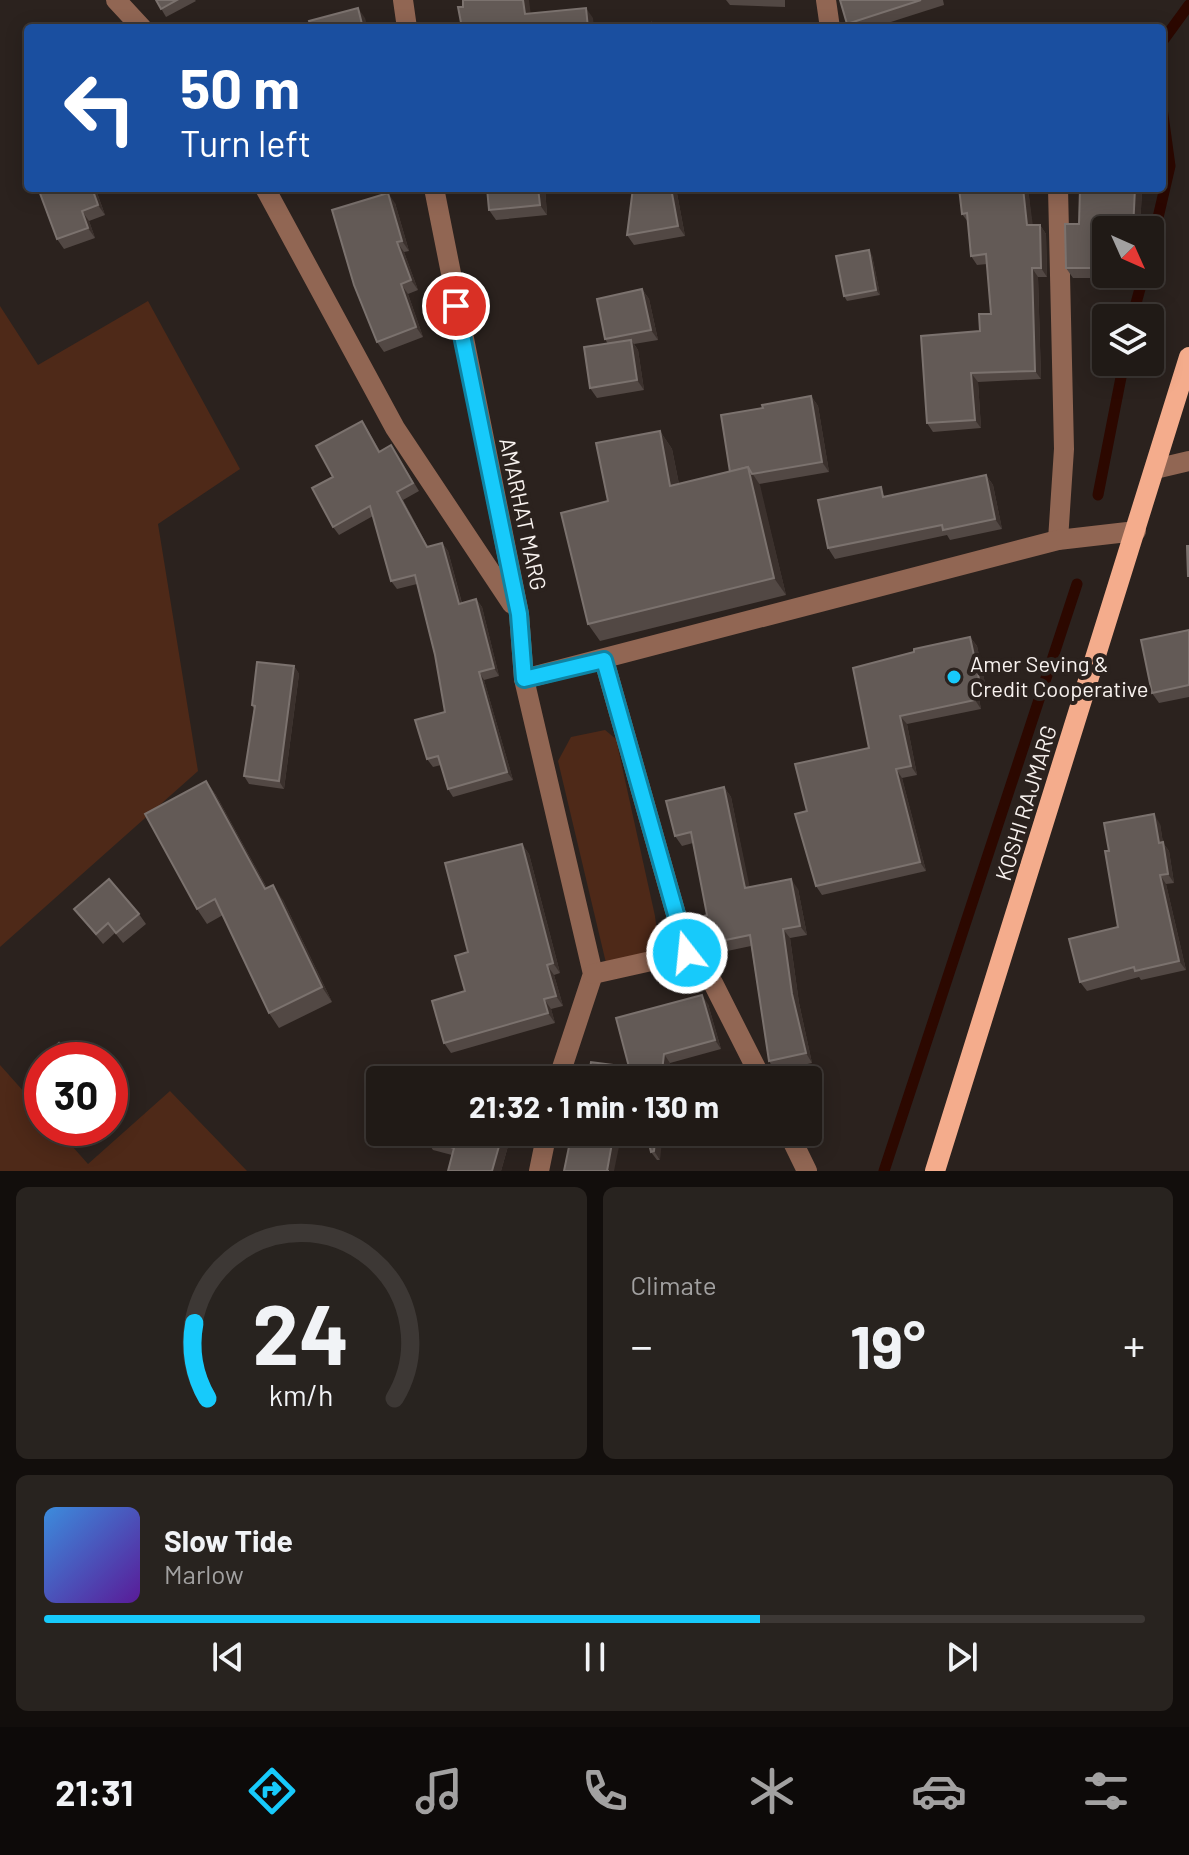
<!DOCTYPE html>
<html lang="en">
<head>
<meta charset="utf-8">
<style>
  body { margin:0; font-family:Barlow,sans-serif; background:#28231f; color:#f1f3f6; height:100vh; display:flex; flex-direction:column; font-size:30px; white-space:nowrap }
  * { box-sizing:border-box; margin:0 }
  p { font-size:26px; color:#a2a1a1 }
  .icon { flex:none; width:44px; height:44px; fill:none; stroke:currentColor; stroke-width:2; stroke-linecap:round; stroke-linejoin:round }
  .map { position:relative; height:1171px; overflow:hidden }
  .side { display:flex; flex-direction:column; gap:16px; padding:16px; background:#120e0c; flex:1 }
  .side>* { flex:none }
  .top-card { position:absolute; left:24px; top:24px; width:1142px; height:168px; border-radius:8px; box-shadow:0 4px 20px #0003,0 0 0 2px #3d3835; background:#1a4fa0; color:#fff; overflow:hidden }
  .needle { width:52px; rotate:135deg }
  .tools { position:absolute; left:1092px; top:216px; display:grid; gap:16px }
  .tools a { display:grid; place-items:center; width:72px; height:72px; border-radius:8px; background:#201a16; box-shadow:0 4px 20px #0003,0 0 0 2px #3d3835; font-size:40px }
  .speed { position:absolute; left:24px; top:1042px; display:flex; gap:16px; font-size:40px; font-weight:700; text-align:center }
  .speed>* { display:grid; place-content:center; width:104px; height:104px; border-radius:50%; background:#201a16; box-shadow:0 4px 20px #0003,0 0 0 2px #3d3835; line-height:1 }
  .speed .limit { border:12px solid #d22; background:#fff; color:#111 }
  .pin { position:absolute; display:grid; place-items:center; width:68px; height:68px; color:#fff; margin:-34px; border:4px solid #fff; border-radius:50%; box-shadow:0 2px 8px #0007 }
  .me { position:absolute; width:88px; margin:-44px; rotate:344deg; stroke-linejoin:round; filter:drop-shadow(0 0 6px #0008) }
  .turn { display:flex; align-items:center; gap:28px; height:168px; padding:0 24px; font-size:36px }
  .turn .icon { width:104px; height:104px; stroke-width:2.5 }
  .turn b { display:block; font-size:56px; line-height:68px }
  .big { font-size:60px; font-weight:700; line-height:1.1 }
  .side .card { flex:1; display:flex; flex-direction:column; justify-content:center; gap:12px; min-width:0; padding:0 28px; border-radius:12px; background:#28231f }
  .side .dial { align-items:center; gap:0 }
  .dial svg { height:208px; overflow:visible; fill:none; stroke:#3d3835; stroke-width:7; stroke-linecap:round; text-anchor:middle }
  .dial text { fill:#f1f3f6; stroke:none }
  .song { display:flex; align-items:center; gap:24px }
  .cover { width:96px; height:96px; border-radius:12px; background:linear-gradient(135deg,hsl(210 70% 55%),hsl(270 70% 35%)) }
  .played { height:8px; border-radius:4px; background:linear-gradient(90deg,#17cafb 65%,#3d3835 65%) }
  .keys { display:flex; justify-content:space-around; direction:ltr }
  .heat { display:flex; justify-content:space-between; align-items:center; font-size:44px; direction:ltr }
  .side .tiles { flex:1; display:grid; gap:16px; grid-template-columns:1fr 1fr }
  .card:last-child { grid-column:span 2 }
  .trip { position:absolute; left:366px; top:1066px; width:456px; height:80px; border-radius:8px; background:#201a16; box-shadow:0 4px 20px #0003,0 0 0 2px #3d3835; font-weight:700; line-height:80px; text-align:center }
  .tab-bar { display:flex; height:128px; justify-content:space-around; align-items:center; background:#0d0a09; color:#a2a1a1 }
  .tab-bar .icon { width:56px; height:56px }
  .tab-bar .selected { color:#17cafb }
  .tab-bar b { font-size:36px; color:#f1f3f6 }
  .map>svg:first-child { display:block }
  .green { fill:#4e2918 }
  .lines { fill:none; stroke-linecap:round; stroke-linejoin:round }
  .stream { stroke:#2c0800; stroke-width:11 }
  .minor { stroke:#916653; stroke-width:20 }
  .major { stroke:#f4ac8c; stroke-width:20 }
  .wall { fill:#524844 }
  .shaded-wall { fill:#3b312d }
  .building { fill:#635a56; stroke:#7b726e; stroke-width:2 }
  .route-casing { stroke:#0f83a3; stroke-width:20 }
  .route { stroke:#17cafb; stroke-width:14 }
  .poi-dot { fill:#17cafb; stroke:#2b221e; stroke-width:3 }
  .labels { text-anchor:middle; stroke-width:8; stroke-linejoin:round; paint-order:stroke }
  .street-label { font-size:22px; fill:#f8f2ef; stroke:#2b221e }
  .poi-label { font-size:22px; fill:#f8f2ef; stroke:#2b221e; text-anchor:start }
</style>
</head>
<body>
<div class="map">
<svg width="1189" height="1171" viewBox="0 0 1189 1171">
  <rect width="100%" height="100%" fill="#2b221e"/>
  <g class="green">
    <polygon points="148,301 240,469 158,524 198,771 0,947 0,306 38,365"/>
    <polygon points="605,730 616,739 655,916 658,939 649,957 606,963 558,761 571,737"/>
    <polygon points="0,1065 42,1112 42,1128 56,1128 88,1164 170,1091 247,1171 0,1171"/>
  </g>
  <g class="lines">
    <g class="stream">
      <polyline points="1162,42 1189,5"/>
      <polyline points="1150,252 1170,166 1162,108"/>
      <polyline points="1132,318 1144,274"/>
      <polyline points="1098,495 1124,362"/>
      <polyline points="884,1171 1077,584"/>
    </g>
    <g class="minor">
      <polyline points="116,0 142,28"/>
      <polyline points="403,0 407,28"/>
      <polyline points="826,0 830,28"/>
      <polyline points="265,188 395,428 512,604"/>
      <polyline points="434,188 519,614 524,679 593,974 558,1080"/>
      <polyline points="1058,188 1064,449 1058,540"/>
      <polyline points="1155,469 1189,461"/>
      <polyline points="604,660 687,953"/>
      <polyline points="524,679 1058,540 1136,531"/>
      <polyline points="593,974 687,953 713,983 762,1080"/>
      <polyline points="788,1132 807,1171"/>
      <polyline points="539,1171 547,1132"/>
    </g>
    <polyline class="major" points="935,1171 1189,357"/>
  </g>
  <g class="wall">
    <polygon points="156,0 195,0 196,1 166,17"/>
    <polygon points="726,0 785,0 785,7 730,5"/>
    <polygon points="840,0 943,0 944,5 872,28 850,28 847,24"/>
    <polygon points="38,188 101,188 96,190 105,215 89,221 95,238 64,249 57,239"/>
    <polygon points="487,188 545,188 547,215 496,220 489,210"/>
    <polygon points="676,188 685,236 634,245 627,235"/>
    <polygon points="959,188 1028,188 1032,225 1040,225 1046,234 1047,277 1038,277 1041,379 978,382 981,428 933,432 927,423 991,314 987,264 977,265 971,256 968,222 962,214"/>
    <polygon points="1086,188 1142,188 1140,230 1106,230 1106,274 1138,274 1138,278 1073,278 1066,268 1079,224"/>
    <polygon points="395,203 409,251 404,252 418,290 408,294 423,337 384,352 377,342"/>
    <polygon points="872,255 880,295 847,301 844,296"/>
    <polygon points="642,289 649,299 658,340 634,344 638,350 644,390 597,398 590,388 608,344 605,339"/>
    <polygon points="811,396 818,406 829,472 759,484 786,595 600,641 588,624 608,501 660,431 672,449 679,484 730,472 763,408"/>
    <polygon points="367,429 380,451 391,445 419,491 403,500 428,547 442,543 448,551 462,603 476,599 482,607 499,676 484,680 513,780 453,797 448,789 441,765 433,767 427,759 445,712 435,655 417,584 397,589 391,581 373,516 339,535 333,527 333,477"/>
    <polygon points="986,475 993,485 1002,529 950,540 947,535 835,559 828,548 887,496"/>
    <polygon points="1189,630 1189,697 1159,703 1152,693"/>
    <polygon points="970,637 977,646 986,688 977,689 981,709 907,724 917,775 902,778 926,871 822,895 816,886 807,811 869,748"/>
    <polygon points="294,666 299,674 284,789 249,784 244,776 254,709 252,705"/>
    <polygon points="206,781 216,795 267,888 283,900 332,1002 279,1028 269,1013 223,915 207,924 197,909"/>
    <polygon points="724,787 731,797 749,887 798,889 807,935 790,938 799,1003 812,1063 775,1071 769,1061 751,946 713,954 706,944 707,915 693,843 682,846 675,836"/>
    <polygon points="1160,824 1163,843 1169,851 1174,883 1166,884 1186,970 1141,980 1139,977 1087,991 1080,982 1118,927 1109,851"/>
    <polygon points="522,844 529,854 560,973 554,975 563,1006 551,1009 555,1023 451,1053 444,1043 465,991 468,952"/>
    <polygon points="74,909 139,914 146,924 123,943 115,933 103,944"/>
    <polygon points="708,1004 721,1049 670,1063 668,1080 588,1080 629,1067"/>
    <polygon points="429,1132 512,1132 501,1171 448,1171 452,1155 433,1150 426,1140"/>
    <polygon points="646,1132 660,1160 657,1160 651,1152"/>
  </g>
  <g class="shaded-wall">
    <polygon points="523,0 529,0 532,24 525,14"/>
    <polygon points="358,8 365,18 368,28 363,28"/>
    <polygon points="586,8 593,18 594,28 588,28"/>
    <polygon points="92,188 95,188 96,190 105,215 98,205"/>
    <polygon points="538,188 545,188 547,215 540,205"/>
    <polygon points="671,188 676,188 685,236 678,226"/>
    <polygon points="1023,188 1028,188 1034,234 1027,225"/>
    <polygon points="1135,188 1142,188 1140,230 1133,230"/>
    <polygon points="388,193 395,203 409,251 402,241"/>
    <polygon points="82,211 89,221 95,238 88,228"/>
    <polygon points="1040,225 1046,234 1047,277 1041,268"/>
    <polygon points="397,242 404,252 418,290 411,280"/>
    <polygon points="869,250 872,255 880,295 876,290"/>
    <polygon points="1032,268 1038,277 1041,379 1035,371"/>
    <polygon points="401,284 408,294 423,337 416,327"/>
    <polygon points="642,289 649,299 658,340 651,330"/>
    <polygon points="631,340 638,350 644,390 637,380"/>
    <polygon points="971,373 978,382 981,428 975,420"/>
    <polygon points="811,396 818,406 829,472 822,462"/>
    <polygon points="660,431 672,449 683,504 670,486"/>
    <polygon points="748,467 760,485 786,595 774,578"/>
    <polygon points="986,475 993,485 1002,529 995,519"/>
    <polygon points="397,492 403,500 432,555 427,547"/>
    <polygon points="442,543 448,551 464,612 459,604"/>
    <polygon points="476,599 482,607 499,676 494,668"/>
    <polygon points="970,637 977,646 986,688 979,679"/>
    <polygon points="294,666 299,674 284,789 279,781"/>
    <polygon points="479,672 484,680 513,780 507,772"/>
    <polygon points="971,681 977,689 981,709 975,700"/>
    <polygon points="900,716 907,724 917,775 911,766"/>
    <polygon points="896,769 902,778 926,871 920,862"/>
    <polygon points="206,781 216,795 275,903 265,889"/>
    <polygon points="724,787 731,797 752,898 745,888"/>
    <polygon points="1154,814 1160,824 1163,843 1169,851 1174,883 1168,874 1159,843"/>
    <polygon points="522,844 529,854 560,973 553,963"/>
    <polygon points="1160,875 1166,884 1186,970 1179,961"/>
    <polygon points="791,879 798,889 807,935 800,926"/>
    <polygon points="273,885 283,900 332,1002 322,987"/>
    <polygon points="783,929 790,938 799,1003 812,1063 806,1053 792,994"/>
    <polygon points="547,965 554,975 563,1006 556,996"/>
    <polygon points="702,995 708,1004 721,1049 715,1040"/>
    <polygon points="544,999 551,1009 555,1023 548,1013"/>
    <polygon points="664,1054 670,1063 668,1080 661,1080"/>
    <polygon points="503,1132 512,1132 501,1171 492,1171"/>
    <polygon points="614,1132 622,1132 614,1171 607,1171"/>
    <polygon points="656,1132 663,1132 660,1160 654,1151"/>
  </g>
  <g class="building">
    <polygon points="156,0 177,0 161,9"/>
    <polygon points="463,0 523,0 525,14 586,8 588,28 462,28 458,7 463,7"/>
    <polygon points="840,0 921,0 847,24"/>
    <polygon points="358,8 363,28 311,28 309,21"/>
    <polygon points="652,23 684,27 684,28 652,28"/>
    <polygon points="38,188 92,188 98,205 82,211 88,228 57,239"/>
    <polygon points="487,188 538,188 540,205 489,210"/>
    <polygon points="633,188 671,188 678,226 627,235"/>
    <polygon points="959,188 1023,188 1027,225 1040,225 1041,268 1032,268 1035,371 971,373 975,420 927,423 921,336 980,331 979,314 991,314 986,254 971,256 967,213 962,214"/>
    <polygon points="1086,188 1135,188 1133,230 1106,230 1106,268 1066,268 1065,224 1079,224 1080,189 1086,189"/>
    <polygon points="388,193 402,241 397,242 411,280 401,284 416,327 377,342 354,285 332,210"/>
    <polygon points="869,250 876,290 844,296 836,256"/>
    <polygon points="642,289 651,330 605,339 597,299"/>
    <polygon points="631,340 637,380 590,388 584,347"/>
    <polygon points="811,396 822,462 752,474 748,467 730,472 721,415 763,408 762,405"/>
    <polygon points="362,421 379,452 391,445 413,483 397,492 427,547 442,543 459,604 476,599 494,668 479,672 507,772 448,789 438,756 427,759 415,720 445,712 435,655 415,575 391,581 370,506 333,527 312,488 333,477 316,446"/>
    <polygon points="660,431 670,486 748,467 774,578 588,624 561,513 608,501 596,443"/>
    <polygon points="986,475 995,519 943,530 942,525 828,548 818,500 881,487 883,497"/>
    <polygon points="1187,546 1189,546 1189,576 1188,576"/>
    <polygon points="1189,630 1189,685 1152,693 1141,640"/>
    <polygon points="970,637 979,679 971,681 975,700 900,716 911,766 896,769 920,862 816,886 795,814 807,811 795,764 869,748 853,668 914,652 914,649"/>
    <polygon points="257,662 294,666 279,781 244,776 255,706 252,705"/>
    <polygon points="206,781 265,889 273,885 322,987 269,1013 215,899 197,909 145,814"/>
    <polygon points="724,787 745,888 791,879 800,926 783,929 792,994 806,1053 769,1061 750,935 706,944 701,917 707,915 691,832 675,836 666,801"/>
    <polygon points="1154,814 1159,843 1163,842 1168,874 1160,875 1179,961 1135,971 1134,967 1080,982 1069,939 1118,927 1105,851 1109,851 1104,823"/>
    <polygon points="522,844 553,963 547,965 556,996 544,999 548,1013 444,1043 432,1001 465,991 455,956 468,952 445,863"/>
    <polygon points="109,879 139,914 116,933 108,923 96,934 74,909"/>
    <polygon points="702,995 715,1040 664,1054 661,1080 588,1080 591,1062 629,1067 616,1018"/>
    <polygon points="59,1043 74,1060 42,1060 42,1067 38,1063"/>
    <polygon points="478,1073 497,1080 475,1080"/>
    <polygon points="429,1132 503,1132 492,1171 448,1171 454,1148 426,1140"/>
    <polygon points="572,1132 614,1132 607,1171 609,1171 564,1171"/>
    <polygon points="646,1132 656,1132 654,1151 651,1152"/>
  </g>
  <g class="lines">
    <g class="route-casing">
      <polyline id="route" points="456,306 519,614 524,679 604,660 687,953"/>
    </g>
    <use href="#route" class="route"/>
  </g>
  <circle class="poi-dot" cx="954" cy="677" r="8"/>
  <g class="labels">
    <g class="street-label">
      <text transform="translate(523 514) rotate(78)" y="8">AMARHAT MARG</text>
      <text transform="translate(1026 803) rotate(-73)" y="8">KOSHI RAJMARG</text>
    </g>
    <g class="poi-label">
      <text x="970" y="672">Amer Seving &amp;<tspan x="970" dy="25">Credit Cooperative</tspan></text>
    </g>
  </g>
</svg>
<div class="tools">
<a><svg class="needle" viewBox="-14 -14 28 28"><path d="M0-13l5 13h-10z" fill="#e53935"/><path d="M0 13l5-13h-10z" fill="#a2a1a1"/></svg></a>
<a><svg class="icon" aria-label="layers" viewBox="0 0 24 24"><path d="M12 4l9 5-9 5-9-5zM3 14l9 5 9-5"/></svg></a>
</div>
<div class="speed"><div class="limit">30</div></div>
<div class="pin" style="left:456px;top:306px;background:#d93025"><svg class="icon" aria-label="arrive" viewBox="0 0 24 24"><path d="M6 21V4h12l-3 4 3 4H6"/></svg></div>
<svg class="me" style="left:687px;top:953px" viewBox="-20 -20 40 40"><circle r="17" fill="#17cafb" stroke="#fff" stroke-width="3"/><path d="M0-11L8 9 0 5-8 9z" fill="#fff"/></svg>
<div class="trip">21:32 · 1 min · 130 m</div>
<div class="top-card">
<div class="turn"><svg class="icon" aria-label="left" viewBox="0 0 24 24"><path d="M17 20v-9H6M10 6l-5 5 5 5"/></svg><div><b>50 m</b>Turn left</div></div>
</div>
</div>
<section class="side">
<div class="tiles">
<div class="card dial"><svg viewBox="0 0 100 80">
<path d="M14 69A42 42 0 1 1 86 69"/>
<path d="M14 69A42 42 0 0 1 9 40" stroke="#17cafb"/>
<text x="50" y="56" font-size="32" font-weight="700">24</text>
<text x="50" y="72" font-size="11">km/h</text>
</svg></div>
<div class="card"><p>Climate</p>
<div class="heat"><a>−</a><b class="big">19°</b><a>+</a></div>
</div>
<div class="card">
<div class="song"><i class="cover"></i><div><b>Slow Tide</b><p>Marlow</p></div></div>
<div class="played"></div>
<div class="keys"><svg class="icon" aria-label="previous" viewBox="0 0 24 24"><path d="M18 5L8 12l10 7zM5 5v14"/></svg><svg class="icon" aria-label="pause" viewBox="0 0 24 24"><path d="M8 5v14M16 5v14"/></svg><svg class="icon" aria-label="next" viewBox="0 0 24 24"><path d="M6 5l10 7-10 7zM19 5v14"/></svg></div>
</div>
</div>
</section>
<nav class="tab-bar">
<b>21:31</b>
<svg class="icon selected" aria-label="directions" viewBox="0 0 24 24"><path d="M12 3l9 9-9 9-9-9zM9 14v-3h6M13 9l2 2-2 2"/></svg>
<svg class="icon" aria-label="music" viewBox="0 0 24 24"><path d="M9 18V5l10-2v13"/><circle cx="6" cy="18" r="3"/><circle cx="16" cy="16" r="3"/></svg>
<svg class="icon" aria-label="phone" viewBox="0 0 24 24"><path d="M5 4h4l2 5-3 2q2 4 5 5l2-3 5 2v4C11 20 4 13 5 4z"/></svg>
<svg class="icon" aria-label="climate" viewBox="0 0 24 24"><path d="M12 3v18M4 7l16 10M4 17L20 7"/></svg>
<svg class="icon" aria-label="car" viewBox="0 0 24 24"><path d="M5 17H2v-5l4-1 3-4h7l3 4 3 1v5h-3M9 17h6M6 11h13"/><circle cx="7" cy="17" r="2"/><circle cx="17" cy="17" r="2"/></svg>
<svg class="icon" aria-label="filters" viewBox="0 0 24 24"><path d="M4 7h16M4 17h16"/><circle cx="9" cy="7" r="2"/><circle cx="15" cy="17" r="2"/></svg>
</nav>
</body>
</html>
